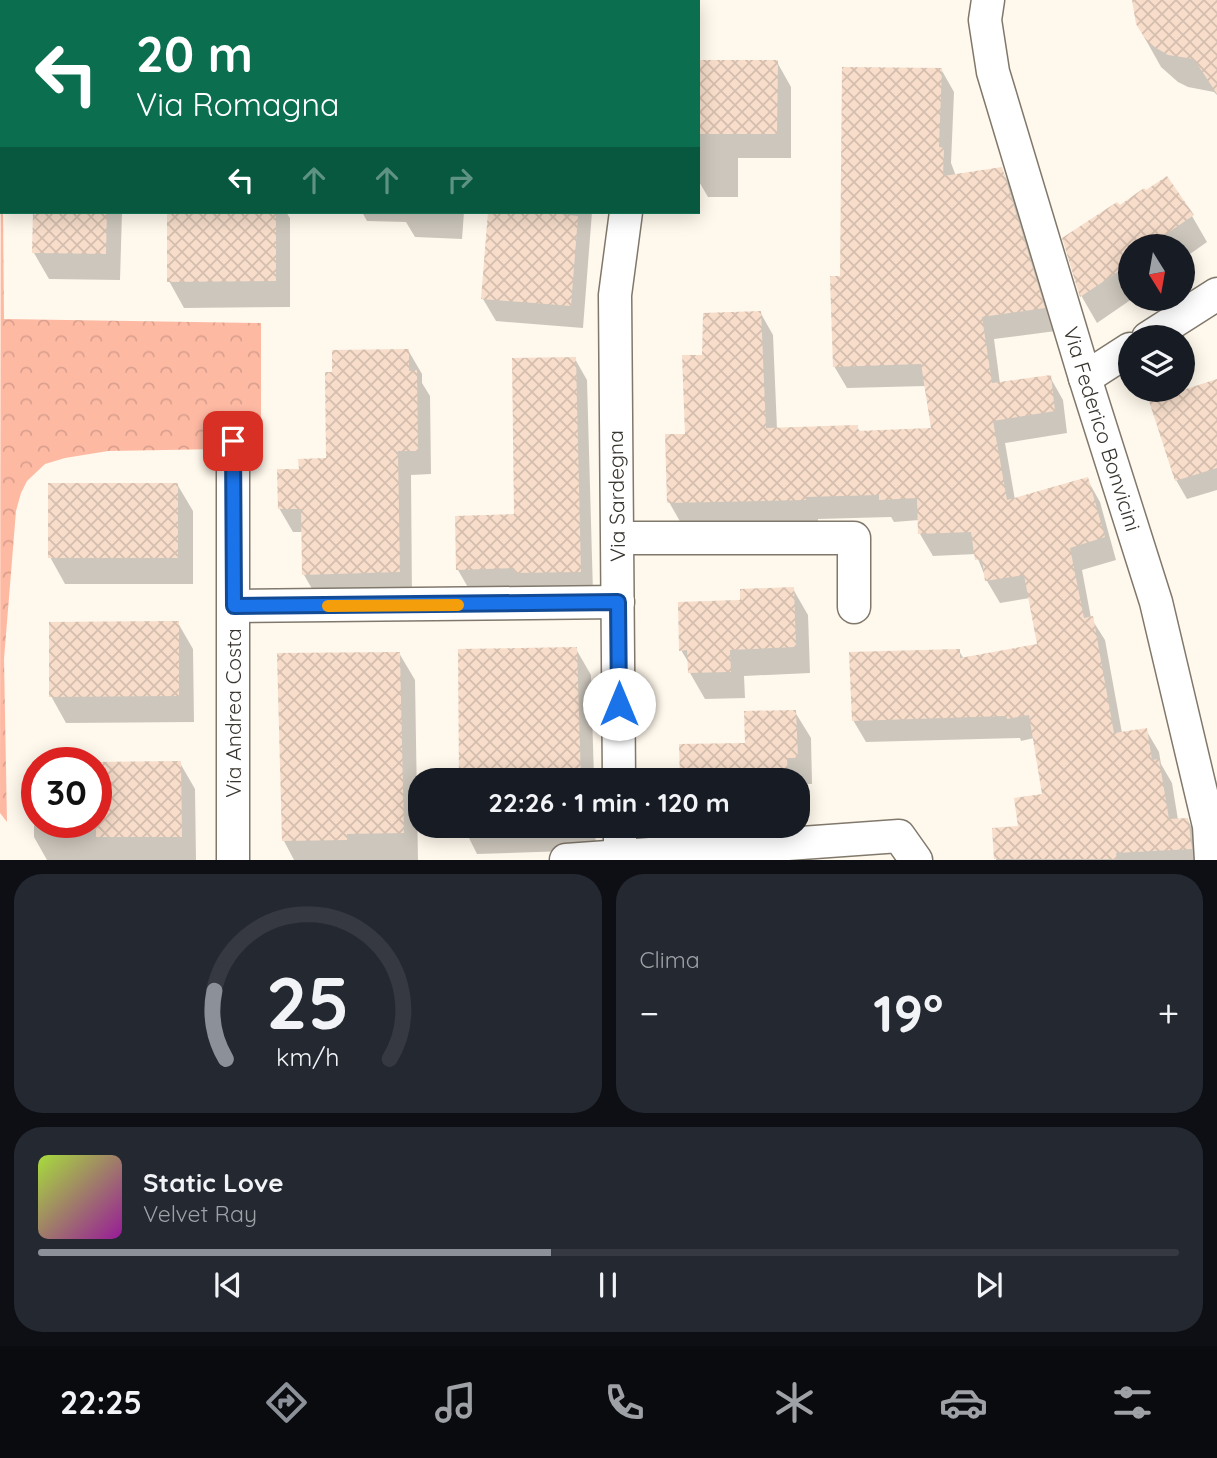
<!DOCTYPE html>
<html lang="it">
<head>
<meta charset="utf-8">
<style>
  body { margin:0; font-family:Quicksand,sans-serif; background:#242831; color:#f1f3f6; height:100vh; display:flex; flex-direction:column; font-size:26px; white-space:nowrap }
  * { box-sizing:border-box; margin:0 }
  p { font-size:23px; color:#9ea1a6 }
  .icon { flex:none; width:38px; height:38px; fill:none; stroke:currentColor; stroke-width:2; stroke-linecap:round; stroke-linejoin:round }
  .map { position:relative; height:860px; overflow:hidden }
  .sheet { display:flex; flex-direction:column; gap:14px; padding:14px; background:#0d0f14; flex:1 }
  .sheet>* { flex:none }
  .top-card { position:absolute; left:0px; top:0px; width:700px; height:214px; box-shadow:0 4px 18px #0003; background:#0b6e4f; color:#fff; overflow:hidden }
  .needle { width:46px; rotate:169deg }
  .tools { position:absolute; left:1118px; top:234px; display:grid; gap:14px }
  .tools a { display:grid; place-items:center; width:77px; height:77px; border-radius:50%; background:#171b24; box-shadow:0 4px 18px #0003; font-size:35px }
  .speed { position:absolute; left:21px; top:747px; display:flex; gap:14px; font-size:35px; font-weight:700; text-align:center }
  .speed>* { display:grid; place-content:center; width:91px; height:91px; border-radius:50%; background:#171b24; box-shadow:0 4px 18px #0003; line-height:1 }
  .speed .limit { border:10px solid #d22; background:#fff; color:#111 }
  .pin { position:absolute; display:grid; place-items:center; width:60px; height:60px; color:#fff; margin:-30px; border-radius:14px; box-shadow:0 4px 10px #0006 }
  .me { position:absolute; width:77px; margin:-38px; rotate:0deg; stroke-linejoin:round; filter:drop-shadow(0 0 5px #0008) }
  .turn { display:flex; align-items:center; gap:24px; height:147px; padding:0 21px; font-size:32px }
  .turn .icon { width:91px; height:91px; stroke-width:2.5 }
  .turn b { display:block; font-size:49px; line-height:60px }
  .lanes { display:flex; align-items:center; height:66px; padding:0 21px; background:#0003; justify-content:center; gap:35px; direction:ltr }
  .lanes .off { opacity:.35 }
  .big { font-size:52px; font-weight:800; line-height:1.1 }
  .sheet .tile { flex:1; display:flex; flex-direction:column; justify-content:center; gap:10px; min-width:0; padding:0 24px; border-radius:28px; background:#242831 }
  .sheet .dial { align-items:center; gap:0 }
  .dial svg { height:182px; overflow:visible; fill:none; stroke:#363941; stroke-width:7; stroke-linecap:round; text-anchor:middle }
  .dial text { fill:#f1f3f6; stroke:none }
  .song { display:flex; align-items:center; gap:21px }
  .cover { width:84px; height:84px; border-radius:10px; background:linear-gradient(135deg,hsl(80 70% 55%),hsl(300 70% 35%)) }
  .played { height:7px; border-radius:4px; background:linear-gradient(90deg,#8c9099 45%,#363941 45%) }
  .keys { display:flex; justify-content:space-around; direction:ltr }
  .heat { display:flex; justify-content:space-between; align-items:center; font-size:38px; direction:ltr }
  .sheet .tiles { flex:1; display:grid; gap:14px; grid-template-columns:1fr 1fr }
  .tile:last-child { grid-column:span 2 }
  .trip { position:absolute; left:408px; top:768px; width:402px; height:70px; border-radius:28px; background:#171b24; box-shadow:0 4px 18px #0003; font-weight:800; line-height:70px; text-align:center }
  .menu { display:flex; height:112px; justify-content:space-around; align-items:center; background:#090b0e; color:#9ea1a6 }
  .menu .icon { width:49px; height:49px }
  .menu .selected { color:#8c9099 }
  .menu b { font-size:32px; color:#f1f3f6 }
  .map>svg:first-child { display:block }
  .park { fill:url(#park-crowns) }
  .shadow { fill:#0003 }
  .building { fill:url(#building-cross-hatch) }
  .lines { fill:none; stroke-linecap:round; stroke-linejoin:round }
  .street-casing { stroke:#80786b; stroke-width:35 }
  .street { stroke:#fff; stroke-width:32 }
  .route-casing { stroke:#114b97; stroke-width:18 }
  .route { stroke:#1a73e8; stroke-width:12 }
  .slow { stroke:#f59e0b; stroke-width:12 }
  .labels { text-anchor:middle; stroke-width:7; stroke-linejoin:round; paint-order:stroke }
  .street-label { font-size:21px; fill:#38352f; stroke:#fff }
</style>
</head>
<body>
<div class="map">
<svg width="1217" height="860" viewBox="0 0 1217 860">
  <defs>
    <pattern id="park-crowns" width="20" height="18" patternUnits="userSpaceOnUse" patternTransform="scale(1.75)"><rect width="20" height="18" fill="#feb9a3"/><path d="M2 6a3 3 0 1 1 6 0M12 15a3 3 0 1 1 6 0" fill="none" stroke="#daa08d"/></pattern>
    <pattern id="building-cross-hatch" width="8" height="8" patternUnits="userSpaceOnUse" patternTransform="scale(1.75)"><rect width="8" height="8" fill="#f7ddca"/><path d="M0 0l8 8M0 8l8-8" fill="none" stroke="#d4beae"/></pattern>
  </defs>
  <rect width="100%" height="100%" fill="#fff8ec"/>
  <polygon class="park" points="1,0 4,319 261,323 261,438 240,435 221,449 108,451 65,458 45,464 27,481 21,493 16,511 4,659 7,822 0,813"/>
  <g class="shadow">
    <polygon points="213,0 287,0 288,2 213,2"/>
    <polygon points="1137,0 1217,0 1217,95 1214,92 1188,87 1178,82 1161,67 1137,24"/>
    <polygon points="698,62 777,62 791,87 791,158 738,158 738,197 708,197 698,180"/>
    <polygon points="941,69 954,92 951,163 956,176 1001,169 1014,192 1056,331 994,339 1000,384 1050,377 1063,400 1067,433 1005,443 1015,500 1087,479 1100,502 1116,560 1082,570 1091,618 1105,640 1122,733 1146,730 1159,752 1161,764 1172,783 1178,820 1187,819 1200,842 1203,860 996,860 994,829 1020,828 1044,795 1034,738 1021,741 1020,738 866,742 853,720 959,651 964,659 1039,646 1030,598 1000,603 987,581 976,554 933,556 920,534 919,520 894,522 891,517 818,519 818,522 682,525 669,502 687,435 703,357 760,312 773,335 777,429 857,427 861,433 933,430 926,386 847,388 834,366 842,277"/>
    <polygon points="1120,207 1192,216 1207,242 1183,259 1183,247 1130,247 1130,299 1132,299 1097,323 1082,297 1064,239"/>
    <polygon points="35,212 122,212 120,280 49,279 34,253"/>
    <polygon points="168,212 286,212 290,218 290,307 184,308 169,281"/>
    <polygon points="362,212 464,212 462,239 415,237 406,222 367,221"/>
    <polygon points="490,212 592,212 583,328 496,321 483,299"/>
    <polygon points="408,350 422,374 422,383 430,396 431,474 411,475 412,596 318,599 304,575 303,532 293,532 279,508 300,471 328,460"/>
    <polygon points="575,359 587,380 593,593 470,591 458,570 516,515"/>
    <polygon points="1217,383 1217,490 1187,499 1176,480"/>
    <polygon points="177,484 193,511 193,584 65,584 50,557"/>
    <polygon points="793,589 808,615 810,673 744,676 745,698 705,699 690,673 690,665 681,650 742,601"/>
    <polygon points="178,623 193,649 194,722 66,723 51,696"/>
    <polygon points="576,649 591,675 594,780 462,780 459,651"/>
    <polygon points="399,653 415,680 418,860 294,860 284,841"/>
    <polygon points="795,712 811,738 812,784 801,784 802,806 798,806 798,780 681,780 681,746 747,744"/>
    <polygon points="180,763 195,789 196,860 47,860 34,837 34,764 37,764 37,822 96,822"/>
    <polygon points="463,826 595,826 596,850 477,854"/>
    <polygon points="693,826 749,826 749,831 697,833"/>
  </g>
  <g class="building">
    <polygon points="1132,0 1217,0 1217,94 1194,59 1168,55 1148,43 1136,24"/>
    <polygon points="698,60 778,60 777,134 698,134"/>
    <polygon points="842,67 942,68 939,147 944,148 943,176 1002,167 1045,308 982,317 992,383 1051,375 1055,411 993,421 1007,500 1088,477 1105,537 1070,548 1084,618 1093,616 1114,733 1147,728 1152,760 1159,759 1169,819 1188,818 1192,849 1116,853 1117,859 994,859 992,828 1018,826 1014,798 1042,794 1029,715 1007,719 1006,716 852,721 849,652 960,649 960,658 1037,644 1024,575 985,581 982,559 975,560 971,532 918,534 917,498 879,500 879,495 806,497 806,500 667,503 665,434 685,434 682,355 702,355 703,313 761,311 766,428 858,425 858,431 931,428 921,364 833,367 830,276 840,276"/>
    <polygon points="1167,176 1194,215 1147,247 1130,247 1130,264 1080,297 1062,238 1117,202 1120,205 1144,188 1146,190"/>
    <polygon points="33,212 107,212 106,254 32,253"/>
    <polygon points="167,212 276,212 276,281 167,282"/>
    <polygon points="488,212 543,212 578,216 571,306 481,299"/>
    <polygon points="409,349 409,371 417,370 418,451 398,451 400,572 302,575 301,509 278,509 277,469 299,469 298,459 326,458 325,372 332,372 332,350"/>
    <polygon points="576,357 581,572 515,573 514,568 456,570 455,516 514,514 512,358"/>
    <polygon points="1217,379 1217,468 1175,481 1149,401"/>
    <rect x="48" y="483" width="130" height="75"/>
    <polygon points="794,587 796,647 730,650 731,672 688,673 687,650 679,651 678,602 740,600 740,589"/>
    <polygon points="179,621 179,696 49,697 49,622"/>
    <polygon points="577,647 581,780 459,780 458,649"/>
    <polygon points="400,652 404,833 347,834 347,840 282,841 277,653"/>
    <polygon points="796,710 798,758 787,758 788,780 680,780 679,744 745,743 744,711"/>
    <polygon points="181,761 182,837 96,837 96,762"/>
  </g>
  <g class="lines">
    <g class="street-casing">
      <g id="street">
        <path id="s1" d="M988 0 985 20 993 72 1085 378 1156 602 1209 826 1211 860"/>
        <polyline points="654,2 654,0"/>
        <polyline points="1148,338 1217,294"/>
        <polyline points="1085,378 1130,349"/>
        <polyline points="233,441 233,860"/>
        <polyline points="618,538 854,538 854,607"/>
        <polyline points="234,606 618,602"/>
        <polyline points="619,780 615,295 626,212"/>
        <polyline points="620,826 620,857"/>
        <polyline points="566,860 899,836 916,860"/>
      </g>
    </g>
    <use href="#street" class="street"/>
  </g>
  <g class="lines">
    <g class="route-casing">
      <polyline id="route" points="233,441 234,606 618,602 619,704"/>
    </g>
    <use href="#route" class="route"/>
    <polyline class="slow" points="328,606 458,605"/>
  </g>
  <g class="labels">
    <g class="street-label">
      <text dy="7" stroke="none"><textPath href="#s1" startOffset="446">Via Federico Bonvicini</textPath></text>
      <text transform="translate(617 496) rotate(-91)" y="7">Via Sardegna</text>
      <text transform="translate(234 713) rotate(-90)" y="7">Via Andrea Costa</text>
    </g>
  </g>
</svg>
<div class="tools">
<a><svg class="needle" viewBox="-14 -14 28 28"><path d="M0-13l5 13h-10z" fill="#e53935"/><path d="M0 13l5-13h-10z" fill="#9ea1a6"/></svg></a>
<a><svg class="icon" aria-label="layers" viewBox="0 0 24 24"><path d="M12 4l9 5-9 5-9-5zM3 14l9 5 9-5"/></svg></a>
</div>
<div class="speed"><div class="limit">30</div></div>
<div class="pin" style="left:233px;top:441px;background:#d93025"><svg class="icon" aria-label="arrive" viewBox="0 0 24 24"><path d="M6 21V4h12l-3 4 3 4H6"/></svg></div>
<svg class="me" style="left:619px;top:704px" viewBox="-20 -20 40 40"><circle r="19" fill="#fff"/><path d="M0-13L10 11 0 6-10 11z" fill="#1a73e8"/></svg>
<div class="trip">22:26 · 1 min · 120 m</div>
<div class="top-card">
<div class="turn"><svg class="icon" aria-label="left" viewBox="0 0 24 24"><path d="M17 20v-9H6M10 6l-5 5 5 5"/></svg><div><b>20 m</b>Via Romagna</div></div>
<div class="lanes"><svg class="icon" aria-label="left" viewBox="0 0 24 24"><path d="M17 20v-9H6M10 6l-5 5 5 5"/></svg><svg class="icon off" aria-label="ahead" viewBox="0 0 24 24"><path d="M12 20V5M6 11l6-6 6 6"/></svg><svg class="icon off" aria-label="ahead" viewBox="0 0 24 24"><path d="M12 20V5M6 11l6-6 6 6"/></svg><svg class="icon off" aria-label="right" viewBox="0 0 24 24"><path d="M7 20v-9h11M14 6l5 5-5 5"/></svg></div>
</div>
</div>
<section class="sheet">
<div class="tiles">
<div class="tile dial"><svg viewBox="0 0 100 80">
<path d="M14 69A42 42 0 1 1 86 69"/>
<path d="M14 69A42 42 0 0 1 9 39" stroke="#8c9099"/>
<text x="50" y="56" font-size="32" font-weight="700">25</text>
<text x="50" y="72" font-size="11">km/h</text>
</svg></div>
<div class="tile"><p>Clima</p>
<div class="heat"><a>−</a><b class="big">19°</b><a>+</a></div>
</div>
<div class="tile">
<div class="song"><i class="cover"></i><div><b>Static Love</b><p>Velvet Ray</p></div></div>
<div class="played"></div>
<div class="keys"><svg class="icon" aria-label="previous" viewBox="0 0 24 24"><path d="M18 5L8 12l10 7zM5 5v14"/></svg><svg class="icon" aria-label="pause" viewBox="0 0 24 24"><path d="M8 5v14M16 5v14"/></svg><svg class="icon" aria-label="next" viewBox="0 0 24 24"><path d="M6 5l10 7-10 7zM19 5v14"/></svg></div>
</div>
</div>
</section>
<nav class="menu">
<b>22:25</b>
<svg class="icon selected" aria-label="directions" viewBox="0 0 24 24"><path d="M12 3l9 9-9 9-9-9zM9 14v-3h6M13 9l2 2-2 2"/></svg>
<svg class="icon" aria-label="music" viewBox="0 0 24 24"><path d="M9 18V5l10-2v13"/><circle cx="6" cy="18" r="3"/><circle cx="16" cy="16" r="3"/></svg>
<svg class="icon" aria-label="phone" viewBox="0 0 24 24"><path d="M5 4h4l2 5-3 2q2 4 5 5l2-3 5 2v4C11 20 4 13 5 4z"/></svg>
<svg class="icon" aria-label="climate" viewBox="0 0 24 24"><path d="M12 3v18M4 7l16 10M4 17L20 7"/></svg>
<svg class="icon" aria-label="car" viewBox="0 0 24 24"><path d="M5 17H2v-5l4-1 3-4h7l3 4 3 1v5h-3M9 17h6M6 11h13"/><circle cx="7" cy="17" r="2"/><circle cx="17" cy="17" r="2"/></svg>
<svg class="icon" aria-label="filters" viewBox="0 0 24 24"><path d="M4 7h16M4 17h16"/><circle cx="9" cy="7" r="2"/><circle cx="15" cy="17" r="2"/></svg>
</nav>
</body>
</html>
